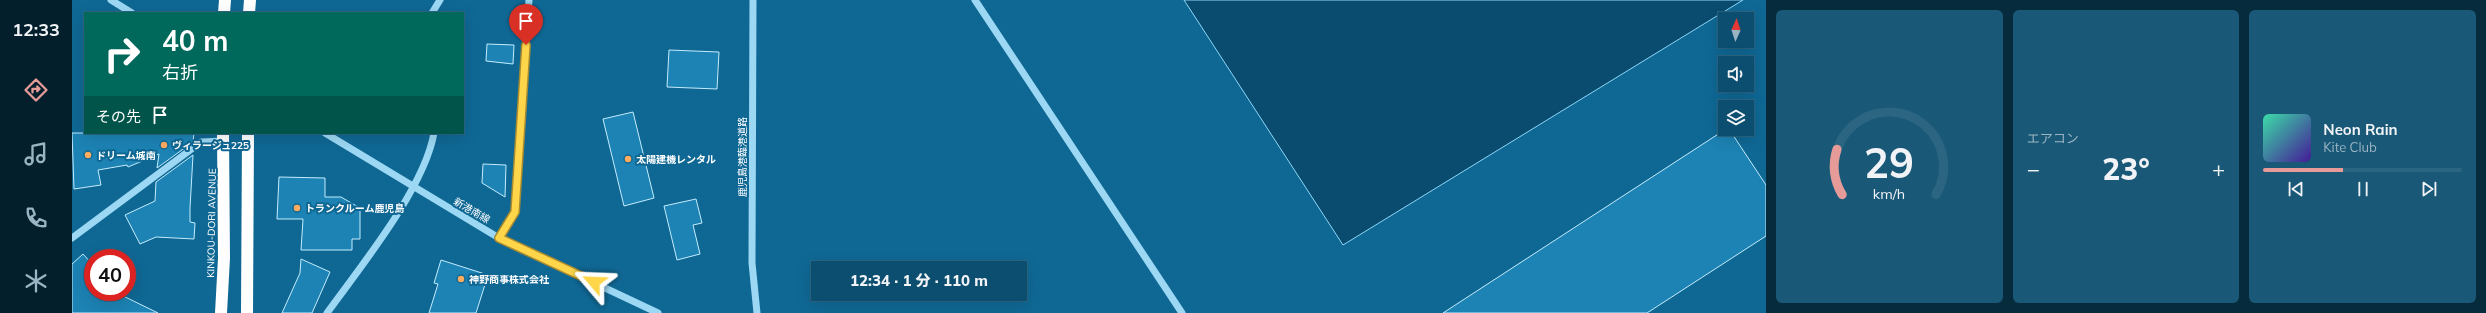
<!DOCTYPE html>
<html lang="ja">
<head>
<meta charset="utf-8">
<style>
  body { margin:0; font-family:Mulish,"Noto Sans JP",sans-serif; background:#195877; color:#f1f3f6; height:100vh; display:flex; flex-direction:column; font-size:15px; white-space:nowrap }
  * { box-sizing:border-box; margin:0 }
  p { font-size:13px; color:#9ab4c3 }
  .icon { flex:none; width:22px; height:22px; fill:none; stroke:currentColor; stroke-width:2; stroke-linecap:round; stroke-linejoin:round }
  .map { position:relative; flex:1; overflow:hidden }
  .side { display:flex; flex-direction:column; gap:10px; padding:10px; background:#062b3d; width:720px }
  .side>* { flex:none }
  .top-card { position:absolute; left:12px; top:12px; width:380px; height:122px; border-radius:0px; box-shadow:0 4px 16px #0002,0 0 0 1px #2b6582; background:#00695c; color:#fff; overflow:hidden }
  .needle { width:26px; rotate:3deg }
  .buttons { position:absolute; left:1646px; top:12px; display:grid; gap:8px }
  .buttons a { display:grid; place-items:center; width:36px; height:36px; border-radius:0px; background:#0b4e6f; box-shadow:0 4px 16px #0002,0 0 0 1px #2b6582; font-size:20px }
  .speed { position:absolute; left:12px; top:249px; display:flex; gap:8px; font-size:20px; font-weight:700; text-align:center }
  .speed>* { display:grid; place-content:center; width:52px; height:52px; border-radius:50%; background:#0b4e6f; box-shadow:0 4px 16px #0002,0 0 0 1px #2b6582; line-height:1 }
  .speed .limit { border:6px solid #d22; background:#fff; color:#111 }
  .pin { position:absolute; display:grid; place-items:center; width:34px; height:34px; color:#fff; margin:-41px -17px; border-radius:50% 50% 50% 0; rotate:-45deg; box-shadow:0 0 4px #0007 }
  .pin .icon { rotate:45deg }
  .me { position:absolute; width:44px; margin:-22px; rotate:296deg; stroke-linejoin:round; filter:drop-shadow(0 0 3px #0008) }
  .turn { display:flex; align-items:center; gap:14px; height:84px; padding:0 12px; font-size:18px }
  .turn .icon { width:52px; height:52px; stroke-width:2.5 }
  .turn b { display:block; font-size:28px; line-height:34px }
  .then { display:flex; align-items:center; height:38px; padding:0 12px; background:#0003; gap:8px; font-size:15px }
  .big { font-size:30px; font-weight:800; line-height:1.1 }
  .side .card { flex:1; display:flex; flex-direction:column; justify-content:center; gap:6px; min-width:0; padding:0 14px; border-radius:6px; background:#195877 }
  .side .dial { align-items:center; gap:0 }
  .dial svg { height:104px; overflow:visible; fill:none; stroke:#2b6582; stroke-width:7; stroke-linecap:round; text-anchor:middle }
  .dial text { fill:#f1f3f6; stroke:none }
  .song { display:flex; align-items:center; gap:12px }
  .cover { width:48px; height:48px; border-radius:6px; background:linear-gradient(135deg,hsl(160 70% 55%),hsl(260 70% 35%)) }
  .played { height:4px; border-radius:2px; background:linear-gradient(90deg,#e69b98 40%,#2b6582 40%) }
  .keys { display:flex; justify-content:space-around; direction:ltr }
  .heat { display:flex; justify-content:space-between; align-items:center; font-size:22px; direction:ltr }
  .side .tiles { flex:1; display:grid; gap:10px; grid-template-columns:repeat(3,1fr) }
  .trip { position:absolute; left:739px; top:261px; width:216px; height:40px; border-radius:0px; background:#0b4e6f; box-shadow:0 4px 16px #0002,0 0 0 1px #2b6582; font-weight:800; line-height:40px; text-align:center }
  main { display:flex; flex:1; min-height:0 }
  .tab-bar { display:flex; flex-direction:column; width:72px; justify-content:space-around; align-items:center; background:#041f2c; color:#9ab4c3 }
  .tab-bar .icon { width:28px; height:28px }
  .tab-bar .current { color:#e69b98 }
  .tab-bar b { font-size:18px; color:#f1f3f6 }
  .map>svg:first-child { display:block }
  .water { fill:#094c70; stroke:#8dd7f8 }
  .building { fill:#1c83b4; stroke:#c4ecfe }
  .lines { fill:none; stroke-linecap:round; stroke-linejoin:round }
  .minor { stroke:#9cd8f4; stroke-width:7 }
  .highway { stroke:#fff; stroke-width:12 }
  .route-casing { stroke:#a68a30; stroke-width:10 }
  .route { stroke:#ffd54a; stroke-width:7 }
  .poi-dot { fill:#ffac5f; stroke:#0f6894; stroke-width:1.5 }
  .labels { text-anchor:middle; stroke-width:4; stroke-linejoin:round; paint-order:stroke }
  .poi-label { font-size:10px; font-weight:bold; fill:#fff; stroke:#0f6894; text-anchor:start }
  .street-label { font-size:10px; fill:#fff; stroke:#0f6894 }
</style>
</head>
<body>
<main>
<nav class="tab-bar">
<b>12:33</b>
<svg class="icon current" aria-label="directions" viewBox="0 0 24 24"><path d="M12 3l9 9-9 9-9-9zM9 14v-3h6M13 9l2 2-2 2"/></svg>
<svg class="icon" aria-label="music" viewBox="0 0 24 24"><path d="M9 18V5l10-2v13"/><circle cx="6" cy="18" r="3"/><circle cx="16" cy="16" r="3"/></svg>
<svg class="icon" aria-label="phone" viewBox="0 0 24 24"><path d="M5 4h4l2 5-3 2q2 4 5 5l2-3 5 2v4C11 20 4 13 5 4z"/></svg>
<svg class="icon" aria-label="climate" viewBox="0 0 24 24"><path d="M12 3v18M4 7l16 10M4 17L20 7"/></svg>
</nav>
<div class="map">
<svg width="1694" height="313" viewBox="0 0 1694 313">
  <rect width="100%" height="100%" fill="#0f6894"/>
  <polygon class="water" points="1112,0 1671,0 1271,245"/>
  <g class="building">
    <polygon points="415,44 442,45 441,64 414,61"/>
    <polygon points="597,50 647,52 645,89 595,87"/>
    <polygon points="561,112 582,198 552,206 531,119"/>
    <polygon points="1654,129 1657,129 1694,185 1694,236 1575,313 1371,313"/>
    <polygon points="0,133 122,133 121,142 85,168 87,154 56,167 55,165 26,170 29,185 2,189"/>
    <polygon points="121,155 118,208 118,222 123,223 122,239 84,237 68,244 53,215 83,201 84,182"/>
    <polygon points="411,164 434,165 433,197 410,183"/>
    <polygon points="207,177 253,178 253,197 269,197 288,208 288,239 280,239 280,250 229,250 231,219 205,219"/>
    <polygon points="624,199 630,223 621,225 628,254 605,260 592,206"/>
    <polygon points="11,254 21,265 21,292 43,292 86,313 0,313 0,264"/>
    <polygon points="229,259 258,272 240,313 210,313 228,273"/>
    <polygon points="369,260 416,275 404,313 357,313 366,284 362,283"/>
  </g>
  <g class="lines">
    <g class="minor">
      <polyline points="39,0 60,13"/>
      <polyline points="681,0 680,263 685,313"/>
      <polyline points="903,0 1110,313"/>
      <polyline points="360,13 368,0"/>
      <polyline points="253,133 427,238 586,313"/>
      <polyline points="0,238 129,142 151,141"/>
      <polyline points="427,238 443,211 457,0"/>
      <path d="M255 313C289 266 352 189 362 133"/>
    </g>
    <g class="highway">
      <polyline points="152,13 153,0"/>
      <polyline points="177,13 178,0"/>
      <polyline points="149,313 152,258 151,133"/>
      <polyline points="175,313 176,133"/>
    </g>
  </g>
  <g class="lines">
    <g class="route-casing">
      <polyline id="route" points="454,45 443,212 427,238 522,282"/>
    </g>
    <use href="#route" class="route"/>
  </g>
  <g class="poi-dot">
    <circle cx="92" cy="145" r="4"/>
    <circle cx="16" cy="155" r="4"/>
    <circle cx="556" cy="159" r="4"/>
    <circle cx="225" cy="208" r="4"/>
    <circle cx="389" cy="279" r="4"/>
  </g>
  <g class="labels">
    <g class="poi-label">
      <text x="100" y="149">ヴィラージュ225</text>
      <text x="24" y="159">ドリーム城南</text>
      <text x="564" y="163">太陽建機レンタル</text>
      <text x="233" y="212">トランクルーム鹿児島</text>
      <text x="397" y="283">神野商事株式会社</text>
    </g>
    <g class="street-label">
      <text transform="translate(670 157) rotate(-90)" y="4">鹿児島港臨港道路</text>
      <text transform="translate(400 210) rotate(30)" y="4">新港南線</text>
      <text transform="translate(139 223) rotate(-89)" y="4">KINKOU-DORI AVENUE</text>
    </g>
  </g>
</svg>
<div class="buttons">
<a><svg class="needle" viewBox="-14 -14 28 28"><path d="M0-13l5 13h-10z" fill="#e53935"/><path d="M0 13l5-13h-10z" fill="#9ab4c3"/></svg></a>
<a><svg class="icon" aria-label="sound" viewBox="0 0 24 24"><path d="M4 9h4l5-4v14l-5-4H4zM17 9q2 3 0 6"/></svg></a>
<a><svg class="icon" aria-label="layers" viewBox="0 0 24 24"><path d="M12 4l9 5-9 5-9-5zM3 14l9 5 9-5"/></svg></a>
</div>
<div class="speed"><div class="limit">40</div></div>
<div class="pin" style="left:454px;top:45px;background:#d93025"><svg class="icon" aria-label="arrive" viewBox="0 0 24 24"><path d="M6 21V4h12l-3 4 3 4H6"/></svg></div>
<svg class="me" style="left:522px;top:282px" viewBox="-20 -20 40 40"><path d="M0-17L14 15 0 8-14 15z" fill="#ffd54a" stroke="#fff" stroke-width="4"/></svg>
<div class="trip">12:34 · 1 分 · 110 m</div>
<div class="top-card">
<div class="turn"><svg class="icon" aria-label="right" viewBox="0 0 24 24"><path d="M7 20v-9h11M14 6l5 5-5 5"/></svg><div><b>40 m</b>右折</div></div>
<div class="then">その先<svg class="icon" aria-label="arrive" viewBox="0 0 24 24"><path d="M6 21V4h12l-3 4 3 4H6"/></svg></div>
</div>
</div>
<section class="side">
<div class="tiles">
<div class="card dial"><svg viewBox="0 0 100 80">
<path d="M14 69A42 42 0 1 1 86 69"/>
<path d="M14 69A42 42 0 0 1 10 34" stroke="#e69b98"/>
<text x="50" y="56" font-size="32" font-weight="700">29</text>
<text x="50" y="72" font-size="11">km/h</text>
</svg></div>
<div class="card"><p>エアコン</p>
<div class="heat"><a>−</a><b class="big">23°</b><a>+</a></div>
</div>
<div class="card">
<div class="song"><i class="cover"></i><div><b>Neon Rain</b><p>Kite Club</p></div></div>
<div class="played"></div>
<div class="keys"><svg class="icon" aria-label="previous" viewBox="0 0 24 24"><path d="M18 5L8 12l10 7zM5 5v14"/></svg><svg class="icon" aria-label="pause" viewBox="0 0 24 24"><path d="M8 5v14M16 5v14"/></svg><svg class="icon" aria-label="next" viewBox="0 0 24 24"><path d="M6 5l10 7-10 7zM19 5v14"/></svg></div>
</div>
</div>
</section>
</main>
</body>
</html>
